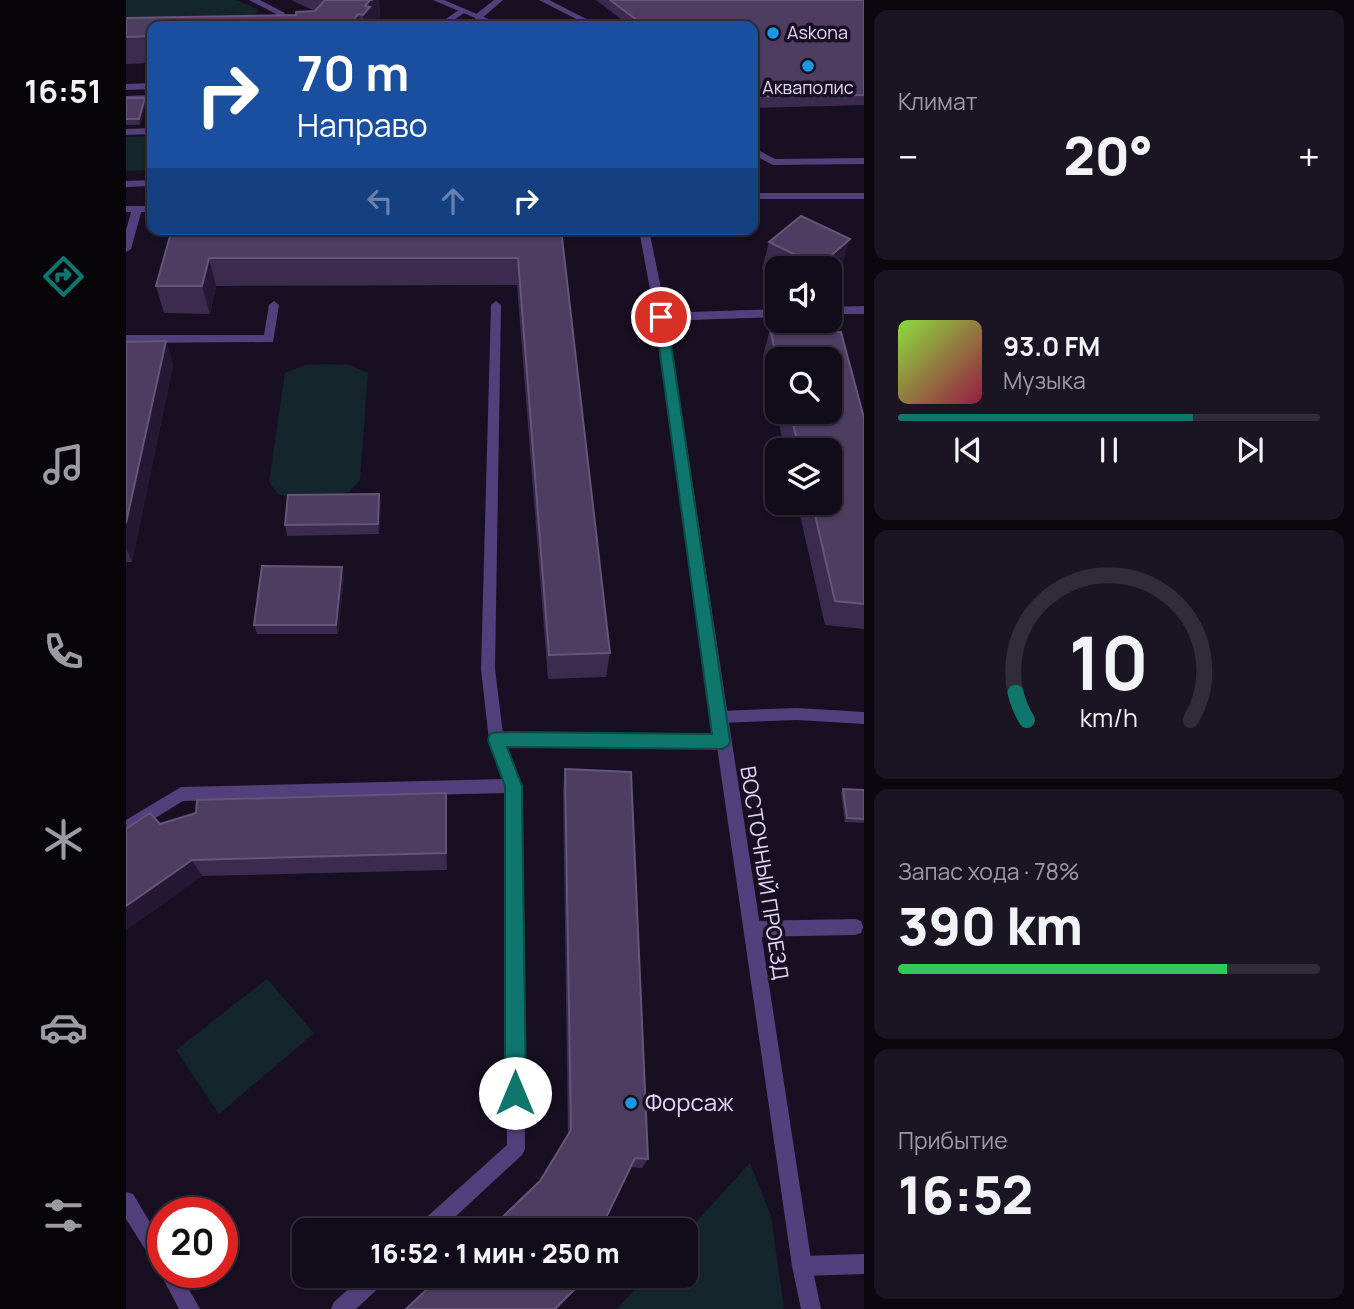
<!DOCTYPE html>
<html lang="ru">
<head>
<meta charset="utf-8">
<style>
  body { margin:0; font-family:Manrope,sans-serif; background:#1b1523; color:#f1f3f6; height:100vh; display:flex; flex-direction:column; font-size:26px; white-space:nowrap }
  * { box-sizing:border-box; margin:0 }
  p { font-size:23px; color:#9c9ba2 }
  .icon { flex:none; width:38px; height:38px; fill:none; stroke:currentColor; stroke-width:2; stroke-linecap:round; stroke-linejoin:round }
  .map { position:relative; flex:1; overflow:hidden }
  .drawer { display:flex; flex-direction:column; gap:10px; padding:10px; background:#0a070e; width:490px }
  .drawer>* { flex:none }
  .top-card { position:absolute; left:21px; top:21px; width:611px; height:214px; border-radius:14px; box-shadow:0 2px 5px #0004,0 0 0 2px #312c39; background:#1a4fa0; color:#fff; overflow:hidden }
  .fabs { position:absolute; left:639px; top:256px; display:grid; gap:14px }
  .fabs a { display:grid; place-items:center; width:77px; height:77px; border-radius:14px; background:#120c1a; box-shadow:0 2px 5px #0004,0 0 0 2px #312c39; font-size:35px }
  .speed { position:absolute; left:21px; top:1197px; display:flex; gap:14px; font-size:35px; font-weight:700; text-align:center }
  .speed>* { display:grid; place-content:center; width:91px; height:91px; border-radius:50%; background:#120c1a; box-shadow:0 2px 5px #0004,0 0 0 2px #312c39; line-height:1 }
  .speed .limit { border:10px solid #d22; background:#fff; color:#111 }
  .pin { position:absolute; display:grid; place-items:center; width:60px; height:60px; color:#fff; margin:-30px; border:4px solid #fff; border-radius:50%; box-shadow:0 2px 7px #0007 }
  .me { position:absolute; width:77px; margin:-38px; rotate:0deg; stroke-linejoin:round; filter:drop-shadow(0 0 5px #0008) }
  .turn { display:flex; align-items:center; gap:24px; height:147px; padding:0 35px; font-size:32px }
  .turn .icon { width:91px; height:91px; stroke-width:2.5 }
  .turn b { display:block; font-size:49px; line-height:60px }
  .lanes { display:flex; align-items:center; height:66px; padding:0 35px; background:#0003; justify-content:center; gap:35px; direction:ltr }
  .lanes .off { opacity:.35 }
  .big { font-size:52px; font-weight:800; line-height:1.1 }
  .drawer .widget { flex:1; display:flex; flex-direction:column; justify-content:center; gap:10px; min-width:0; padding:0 24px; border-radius:14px; background:#1b1523 }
  .drawer .dial { align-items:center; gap:0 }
  .dial svg { height:182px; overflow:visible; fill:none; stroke:#312c39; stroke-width:7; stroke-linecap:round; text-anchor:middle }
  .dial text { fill:#f1f3f6; stroke:none }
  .song { display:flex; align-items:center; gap:21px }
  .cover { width:84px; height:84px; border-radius:10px; background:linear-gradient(135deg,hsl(90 70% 55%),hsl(340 70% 35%)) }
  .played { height:7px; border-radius:4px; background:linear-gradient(90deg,#0f766e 70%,#312c39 70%) }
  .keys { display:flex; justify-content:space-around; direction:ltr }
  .heat { display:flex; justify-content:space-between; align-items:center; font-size:38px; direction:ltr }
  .charge { height:10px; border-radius:5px; background:linear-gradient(90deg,#34c759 78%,#312c39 0) }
  .trip { position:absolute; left:166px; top:1218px; width:406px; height:70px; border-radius:14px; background:#120c1a; box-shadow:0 2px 5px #0004,0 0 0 2px #312c39; font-weight:800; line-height:70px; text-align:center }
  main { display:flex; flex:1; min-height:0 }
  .dock { display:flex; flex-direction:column; width:126px; justify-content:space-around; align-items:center; background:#07050a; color:#9c9ba2 }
  .dock .icon { width:49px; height:49px }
  .dock .current { color:#0f766e }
  .dock b { font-size:32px; color:#f1f3f6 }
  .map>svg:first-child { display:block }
  .green { fill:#14262b }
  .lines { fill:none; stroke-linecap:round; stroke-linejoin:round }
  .service { fill:#52407c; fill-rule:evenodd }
  .minor { fill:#52407c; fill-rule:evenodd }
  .tertiary { fill:#52407c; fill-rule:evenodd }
  .wall { fill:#3b2b4e; fill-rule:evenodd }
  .shaded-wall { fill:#251835 }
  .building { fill:#4d3d60; stroke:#655578; stroke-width:2 }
  .route { fill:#0f766e; stroke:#0a4d48; stroke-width:2 }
  .poi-dot { fill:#1999e3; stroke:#181022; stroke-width:2.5 }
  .labels { text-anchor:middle; stroke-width:7; stroke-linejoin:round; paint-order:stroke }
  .far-poi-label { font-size:18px; fill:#e4d6fa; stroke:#181022; text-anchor:start }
  .street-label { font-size:21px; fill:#e4d6fa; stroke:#181022 }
  .near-poi-label { font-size:24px; fill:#e4d6fa; stroke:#181022; text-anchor:start }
</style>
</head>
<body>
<main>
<nav class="dock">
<b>16:51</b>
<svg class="icon current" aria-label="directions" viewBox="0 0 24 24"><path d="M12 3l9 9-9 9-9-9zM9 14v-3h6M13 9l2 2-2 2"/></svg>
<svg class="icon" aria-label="music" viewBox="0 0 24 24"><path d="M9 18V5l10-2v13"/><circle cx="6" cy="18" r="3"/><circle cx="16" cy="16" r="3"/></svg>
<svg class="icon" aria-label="phone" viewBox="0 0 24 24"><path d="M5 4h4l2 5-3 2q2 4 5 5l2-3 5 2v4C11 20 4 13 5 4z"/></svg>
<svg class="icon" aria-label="climate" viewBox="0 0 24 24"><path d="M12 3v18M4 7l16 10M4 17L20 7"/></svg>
<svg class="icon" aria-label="car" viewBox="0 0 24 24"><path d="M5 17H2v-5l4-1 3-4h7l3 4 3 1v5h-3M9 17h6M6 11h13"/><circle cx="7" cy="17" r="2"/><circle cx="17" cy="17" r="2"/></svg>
<svg class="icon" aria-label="filters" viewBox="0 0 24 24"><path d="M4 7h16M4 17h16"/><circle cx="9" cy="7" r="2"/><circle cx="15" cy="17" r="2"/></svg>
</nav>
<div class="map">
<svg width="738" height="1309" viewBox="0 0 738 1309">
  <rect width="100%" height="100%" fill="#181022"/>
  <g class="green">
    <polygon points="0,0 111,0 133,10 118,25 0,27"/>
    <polygon points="26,136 26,170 0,171 0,137"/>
    <polygon points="201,364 224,365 242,373 234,480 223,492 206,497 169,498 152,494 143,482 159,373 179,365"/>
    <polygon points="141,979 188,1033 93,1114 50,1050"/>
    <polygon points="624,1163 645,1216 658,1309 491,1309 521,1276 560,1276 560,1233"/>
  </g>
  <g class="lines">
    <g class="service">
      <polygon points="123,0 134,0 159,13 147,26 139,26 150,14"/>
      <polygon points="368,0 377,0 355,19 349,19 349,15"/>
      <polygon points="413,0 423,0 474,26 464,26"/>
      <polygon points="334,9 341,11 319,26 310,26"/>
      <polygon points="26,95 26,101 0,102 0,96"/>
      <polygon points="26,128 26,134 0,135 0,129"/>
      <polygon points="626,147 649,159 738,158 738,164 647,165 626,154"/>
      <polygon points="11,206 16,209 5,249 0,252 0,230 6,209"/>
      <polygon points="148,301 153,305 147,342 0,343 0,335 138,335 143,305"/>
      <polygon points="370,301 375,305 369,669 377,734 596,735 601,736 603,741 601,746 596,747 380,746 396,786 399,1149 396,1155 315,1230 292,1230 294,1223 381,1145 380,793 57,801 0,836 0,820 55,787 378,779 363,740 355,669 365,305"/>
      <polygon points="738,306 738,314 704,314 704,307"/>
      <polygon points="651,309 651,317 535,321 529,317 535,313"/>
      <polygon points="671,708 738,712 738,724 671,720 593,723 588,721 586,717 588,713 593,711"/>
      <polygon points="729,919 735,921 737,927 735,933 729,935 627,937 621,935 619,929 621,923 627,921"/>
      <polygon points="0,1192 7,1194 37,1244 37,1272 53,1272 74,1309 53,1309 33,1271 0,1219"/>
      <polygon points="738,1254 738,1274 676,1276 669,1273 666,1266 669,1259 676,1256"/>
      <polygon points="237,1276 261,1276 258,1283 230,1309 205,1309 208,1302"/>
    </g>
    <g class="minor">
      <polygon points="307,0 318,0 379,26 368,26"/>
      <polygon points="26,83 26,89 0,90 0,84"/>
      <polygon points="519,232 524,235 541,317 686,1266 695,1309 675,1309 666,1266 529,317 514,235"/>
    </g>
    <g class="tertiary">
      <polygon points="26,180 26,186 0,187 0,181"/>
      <rect x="626" y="193" width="112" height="6"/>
      <rect x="0" y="206" width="26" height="6"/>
      <polygon points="480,229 519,232 549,229 519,238"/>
    </g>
  </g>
  <g class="wall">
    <polygon points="165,0 253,0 254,20 252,20 253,26 26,26 26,63 0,64 0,18 170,15 189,11"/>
    <polygon points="470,0 738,0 738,105 626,108 626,26 504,26"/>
    <polygon points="0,98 20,103 14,125 0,125"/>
    <polygon points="46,229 435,229 484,653 480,677 422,679 391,285 90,286 84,314 38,313 30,286"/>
    <polygon points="643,242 716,266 704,277 704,268 651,268 651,276 636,269"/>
    <path d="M644 329 738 418V629L699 625 671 502H704V450H659L637 356ZM651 359 704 411H651Z"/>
    <polygon points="40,341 47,365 6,562 0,562 0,342"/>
    <polygon points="253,494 255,504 253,534 161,536 159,525"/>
    <polygon points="218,577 212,634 131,634 128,625"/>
    <polygon points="439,769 522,1159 516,1168 504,1167 414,1181 442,1135 437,790"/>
    <polygon points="717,789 738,790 738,823 719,822 715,793"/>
    <polygon points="321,811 321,870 76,876 0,930 0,829 34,824"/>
  </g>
  <g class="shaded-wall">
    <polygon points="244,0 253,0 254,20 252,20 253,26 238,26 237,15 239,6"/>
    <polygon points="232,14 234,26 220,26 228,20"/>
    <polygon points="19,98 20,103 14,125 13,119"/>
    <polygon points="724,239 716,266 704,277 704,268 692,268 693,266"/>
    <polygon points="83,258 90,286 84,314 76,286"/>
    <polygon points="40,341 47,365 6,562 0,548 0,523"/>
    <polygon points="253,494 255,504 253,534 252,524"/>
    <polygon points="216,567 218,577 212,634 210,625"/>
    <polygon points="320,793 321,811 321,870 320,853"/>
    <polygon points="66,860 76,876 0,930 0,906"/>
  </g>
  <g class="building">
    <polygon points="199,0 247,0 244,0 239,6 244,7 237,15 232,14 228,20 231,22 220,26 26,26 26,36 0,37 0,18 170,15 170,12 189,11"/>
    <polygon points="484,0 738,0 738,95 626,97 626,26 579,26 515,23"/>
    <polygon points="0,98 19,98 13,119 0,119"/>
    <polygon points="675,216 724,239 693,266 643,242"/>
    <polygon points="46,229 435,229 484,653 423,655 392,258 83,258 76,286 30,286"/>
    <polygon points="644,329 715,332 738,418 738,604 709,601 686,502 704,502 704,450 673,450 664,411 704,411 704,359 651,359"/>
    <polygon points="40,341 0,523 0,342"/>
    <polygon points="253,494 252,524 159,525 162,495"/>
    <polygon points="136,566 216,567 210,625 128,625"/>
    <polygon points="439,769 505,772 522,1159 509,1158 474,1230 363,1230 414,1181 445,1130"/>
    <polygon points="717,789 738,790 738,819 721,818"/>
    <polygon points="320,793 320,853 66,860 0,906 0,829 24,813 34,824 70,813 71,800"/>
    <polygon points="315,1276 462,1276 429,1309 280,1309"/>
  </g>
  <polygon class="route" points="535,313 541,317 604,741 602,746 596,749 381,747 396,786 400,1093 397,1100 389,1103 382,1100 379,1093 379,786 362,740 364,734 370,732 586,734 529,317"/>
  <g class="poi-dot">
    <circle cx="647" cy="33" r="7"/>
    <circle cx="682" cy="66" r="7"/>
    <circle cx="505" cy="1103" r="7"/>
  </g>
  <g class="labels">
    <g class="far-poi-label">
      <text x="661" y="39">Askona</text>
      <text x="682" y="94" text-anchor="middle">Акваполис</text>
    </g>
    <g class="street-label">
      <text transform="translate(638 873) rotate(81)" y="7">ВОСТОЧНЫЙ ПРОЕЗД</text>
    </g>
    <g class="near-poi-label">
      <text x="519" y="1111">Форсаж</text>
    </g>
  </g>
</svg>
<div class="fabs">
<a><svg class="icon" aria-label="sound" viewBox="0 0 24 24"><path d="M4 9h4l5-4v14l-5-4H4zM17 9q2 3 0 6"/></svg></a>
<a><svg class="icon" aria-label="search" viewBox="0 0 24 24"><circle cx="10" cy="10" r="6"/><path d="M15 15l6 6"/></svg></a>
<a><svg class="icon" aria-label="layers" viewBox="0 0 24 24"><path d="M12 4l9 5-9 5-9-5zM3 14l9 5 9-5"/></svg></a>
</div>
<div class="speed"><div class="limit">20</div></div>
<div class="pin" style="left:535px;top:317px;background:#d93025"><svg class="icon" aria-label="arrive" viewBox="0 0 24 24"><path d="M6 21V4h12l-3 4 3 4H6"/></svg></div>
<svg class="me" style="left:389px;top:1093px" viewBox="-20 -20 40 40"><circle r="19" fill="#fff"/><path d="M0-13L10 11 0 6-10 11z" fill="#0f766e"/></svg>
<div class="trip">16:52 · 1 мин · 250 m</div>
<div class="top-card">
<div class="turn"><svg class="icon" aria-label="right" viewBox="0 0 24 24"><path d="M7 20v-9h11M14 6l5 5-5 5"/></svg><div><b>70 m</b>Направо</div></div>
<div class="lanes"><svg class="icon off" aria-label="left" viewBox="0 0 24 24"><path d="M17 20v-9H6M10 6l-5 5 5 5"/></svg><svg class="icon off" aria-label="ahead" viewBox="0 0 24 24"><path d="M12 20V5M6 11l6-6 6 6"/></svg><svg class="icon" aria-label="right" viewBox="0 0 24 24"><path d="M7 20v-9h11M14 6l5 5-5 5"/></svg></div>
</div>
</div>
<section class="drawer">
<div class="widget"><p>Климат</p>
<div class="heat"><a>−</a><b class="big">20°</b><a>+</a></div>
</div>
<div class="widget">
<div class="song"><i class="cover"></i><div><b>93.0 FM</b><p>Музыка</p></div></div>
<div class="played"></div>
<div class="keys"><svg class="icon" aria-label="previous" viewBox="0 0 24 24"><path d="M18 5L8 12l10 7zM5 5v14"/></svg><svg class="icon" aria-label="pause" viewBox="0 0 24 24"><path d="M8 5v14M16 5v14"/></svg><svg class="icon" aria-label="next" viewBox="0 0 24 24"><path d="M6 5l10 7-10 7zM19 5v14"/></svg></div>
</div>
<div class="widget dial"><svg viewBox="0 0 100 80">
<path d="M14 69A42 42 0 1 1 86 69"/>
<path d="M14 69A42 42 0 0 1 9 57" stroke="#0f766e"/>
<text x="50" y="56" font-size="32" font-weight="700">10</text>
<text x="50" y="72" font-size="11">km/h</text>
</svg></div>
<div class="widget"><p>Запас хода · 78%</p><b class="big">390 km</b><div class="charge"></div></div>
<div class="widget"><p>Прибытие</p><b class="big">16:52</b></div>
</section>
</main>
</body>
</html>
